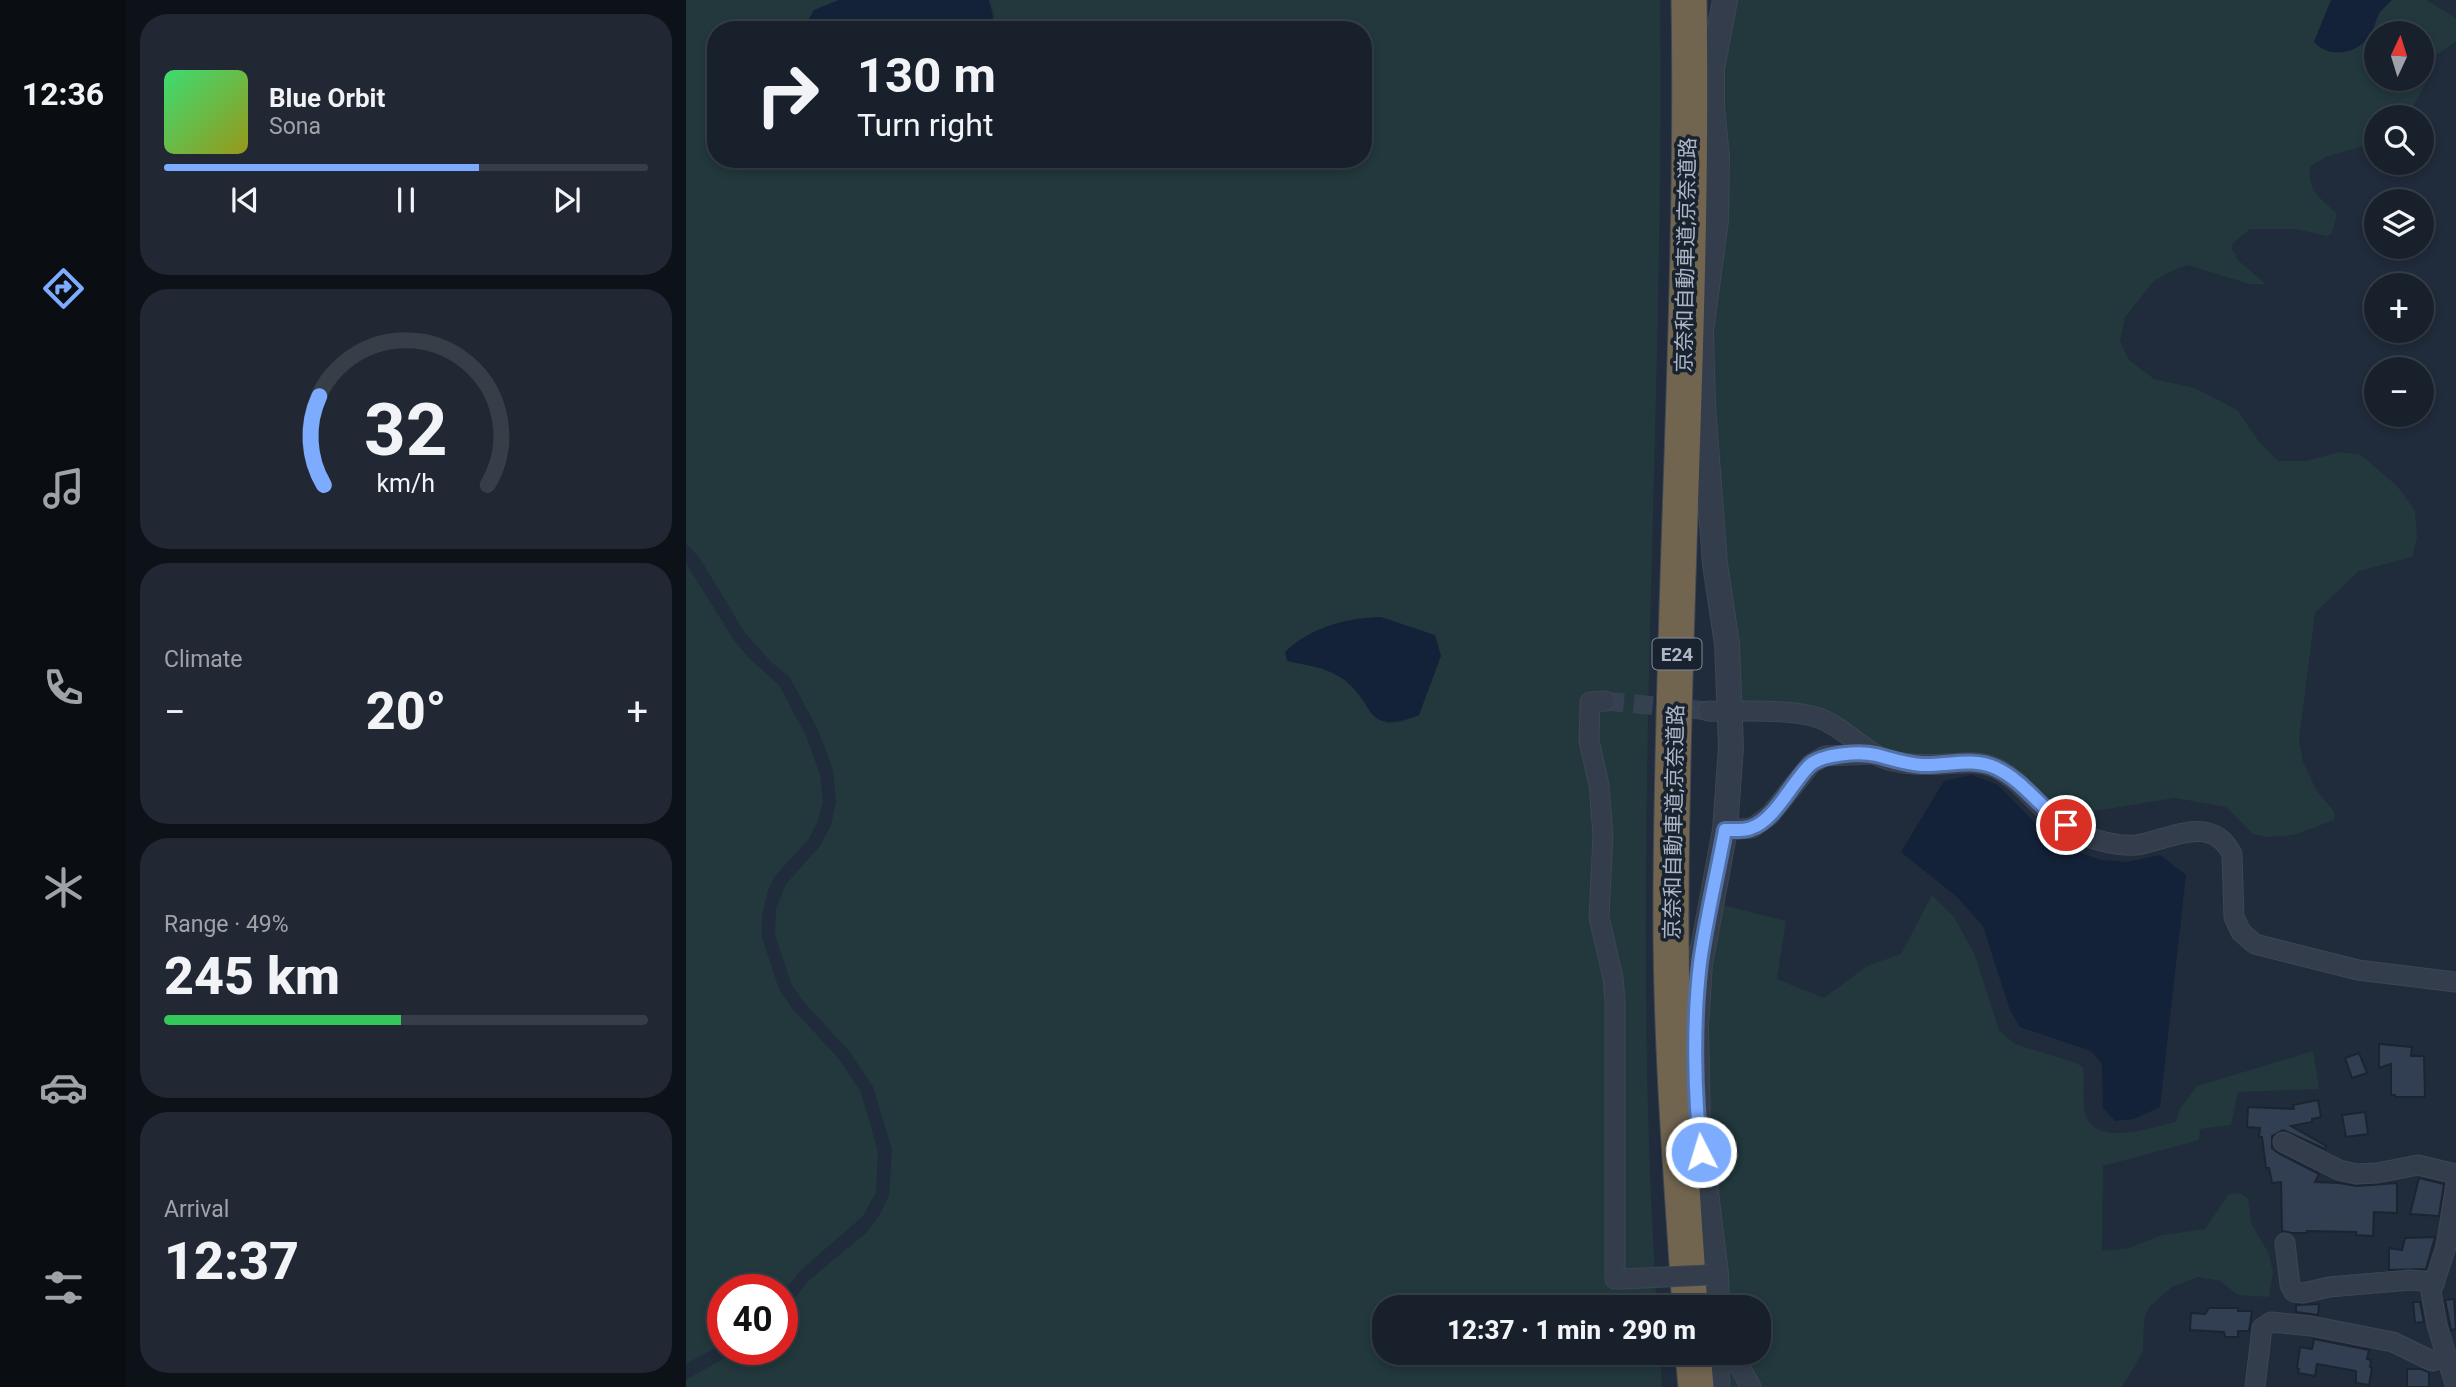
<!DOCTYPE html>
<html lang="en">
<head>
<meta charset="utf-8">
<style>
  body { margin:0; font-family:Roboto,"Noto Sans JP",sans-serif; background:#212834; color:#f1f3f6; height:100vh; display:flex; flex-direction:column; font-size:26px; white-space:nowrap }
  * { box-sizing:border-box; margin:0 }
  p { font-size:23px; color:#9fa3a9 }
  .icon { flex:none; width:38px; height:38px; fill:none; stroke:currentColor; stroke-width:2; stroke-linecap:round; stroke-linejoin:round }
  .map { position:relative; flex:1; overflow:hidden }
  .side { display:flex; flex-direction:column; gap:14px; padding:14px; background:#0d1218; width:560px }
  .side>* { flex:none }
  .guide { position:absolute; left:21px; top:21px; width:665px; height:147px; border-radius:28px; box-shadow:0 4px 10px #0003,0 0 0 2px #363e48; background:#18202c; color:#f1f3f6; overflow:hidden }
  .needle { width:46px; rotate:4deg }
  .tools { position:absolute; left:1678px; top:21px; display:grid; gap:14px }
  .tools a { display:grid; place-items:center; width:70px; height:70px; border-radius:50%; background:#18202c; box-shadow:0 4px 10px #0003,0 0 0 2px #363e48; font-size:35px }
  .speed { position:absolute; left:21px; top:1274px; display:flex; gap:14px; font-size:35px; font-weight:700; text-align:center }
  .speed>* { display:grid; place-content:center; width:91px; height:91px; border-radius:50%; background:#18202c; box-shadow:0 4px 10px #0003,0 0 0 2px #363e48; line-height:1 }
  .speed .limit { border:10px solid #d22; background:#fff; color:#111 }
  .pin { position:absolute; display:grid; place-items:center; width:60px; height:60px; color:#fff; margin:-30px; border:4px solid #fff; border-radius:50%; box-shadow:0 2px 7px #0007 }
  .me { position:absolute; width:77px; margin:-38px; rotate:355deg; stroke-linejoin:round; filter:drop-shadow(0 0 5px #0008) }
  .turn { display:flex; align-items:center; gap:24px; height:147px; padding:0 35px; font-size:32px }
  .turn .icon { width:91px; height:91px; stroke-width:2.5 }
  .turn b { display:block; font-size:49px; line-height:60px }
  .big { font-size:52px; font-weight:800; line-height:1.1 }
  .side .card { flex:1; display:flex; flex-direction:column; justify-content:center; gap:10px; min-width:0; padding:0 24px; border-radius:28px; background:#212834 }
  .side .dial { align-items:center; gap:0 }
  .dial svg { height:182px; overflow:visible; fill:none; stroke:#363e48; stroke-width:7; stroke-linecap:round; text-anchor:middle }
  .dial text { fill:#f1f3f6; stroke:none }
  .song { display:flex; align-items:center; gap:21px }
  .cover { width:84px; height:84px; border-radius:10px; background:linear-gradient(135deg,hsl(140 70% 55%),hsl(60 70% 35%)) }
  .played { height:7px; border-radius:4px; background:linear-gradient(90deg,#7dacfe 65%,#363e48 65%) }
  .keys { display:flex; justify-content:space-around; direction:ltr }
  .heat { display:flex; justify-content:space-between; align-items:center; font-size:38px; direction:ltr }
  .charge { height:10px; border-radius:5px; background:linear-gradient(90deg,#34c759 49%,#363e48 0) }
  .trip { position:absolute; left:686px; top:1295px; width:399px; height:70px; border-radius:28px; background:#18202c; box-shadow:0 4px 10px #0003,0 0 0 2px #363e48; font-weight:800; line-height:70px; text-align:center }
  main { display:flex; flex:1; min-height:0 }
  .dock { display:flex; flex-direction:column; width:126px; justify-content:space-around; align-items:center; background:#0a0d12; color:#9fa3a9 }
  .dock .icon { width:49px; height:49px }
  .dock .current { color:#7dacfe }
  .dock b { font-size:32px; color:#f1f3f6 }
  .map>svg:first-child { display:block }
  .green { fill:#22383c; fill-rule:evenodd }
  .water { fill:#132238 }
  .building { fill:#323f52; stroke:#1b2431; stroke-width:2 }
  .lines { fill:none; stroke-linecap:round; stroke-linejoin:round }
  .minor-tunnel { stroke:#354050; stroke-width:19; stroke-dasharray:19 10; stroke-linecap:butt }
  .minor-casing { stroke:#3d4654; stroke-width:21 }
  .tertiary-casing { stroke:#3d4654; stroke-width:26 }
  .motorway-casing { stroke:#3e4755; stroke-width:37 }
  .minor { stroke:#343d4b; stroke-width:19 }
  .tertiary { stroke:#343d4b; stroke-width:24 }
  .motorway { stroke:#716550; stroke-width:35 }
  .minor-bridge-casing { stroke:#3d4654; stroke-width:21; stroke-linecap:butt }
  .minor-bridge { stroke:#343d4b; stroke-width:19 }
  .route-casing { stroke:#5170a5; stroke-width:18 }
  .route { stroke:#7dacfe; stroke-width:12 }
  .labels { text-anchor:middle; stroke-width:7; stroke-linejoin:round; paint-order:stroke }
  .shield { fill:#19222f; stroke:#818a99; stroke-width:2 }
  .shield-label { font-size:19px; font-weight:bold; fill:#aeb7c7 }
  .street-label { font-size:21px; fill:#aeb7c7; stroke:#19222f }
</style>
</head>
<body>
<main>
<nav class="dock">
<b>12:36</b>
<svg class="icon current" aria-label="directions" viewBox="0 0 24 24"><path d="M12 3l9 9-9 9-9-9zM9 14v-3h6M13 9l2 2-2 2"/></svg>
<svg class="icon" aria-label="music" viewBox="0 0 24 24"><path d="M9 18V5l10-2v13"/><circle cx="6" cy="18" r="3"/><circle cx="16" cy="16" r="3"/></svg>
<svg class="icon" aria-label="phone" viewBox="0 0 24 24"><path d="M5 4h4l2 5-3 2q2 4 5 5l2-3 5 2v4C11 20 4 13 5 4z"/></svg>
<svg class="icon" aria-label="climate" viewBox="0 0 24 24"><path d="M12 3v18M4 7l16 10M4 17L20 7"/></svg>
<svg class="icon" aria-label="car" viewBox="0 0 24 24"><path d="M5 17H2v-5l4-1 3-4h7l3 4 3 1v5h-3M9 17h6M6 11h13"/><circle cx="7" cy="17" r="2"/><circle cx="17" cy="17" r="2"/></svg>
<svg class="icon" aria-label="filters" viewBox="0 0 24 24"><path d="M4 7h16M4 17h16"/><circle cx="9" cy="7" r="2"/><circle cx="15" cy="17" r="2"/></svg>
</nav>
<section class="side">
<div class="card">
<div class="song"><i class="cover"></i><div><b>Blue Orbit</b><p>Sona</p></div></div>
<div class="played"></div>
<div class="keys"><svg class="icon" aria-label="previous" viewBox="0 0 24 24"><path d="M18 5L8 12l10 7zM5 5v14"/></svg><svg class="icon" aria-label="pause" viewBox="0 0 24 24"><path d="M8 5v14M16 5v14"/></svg><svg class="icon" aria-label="next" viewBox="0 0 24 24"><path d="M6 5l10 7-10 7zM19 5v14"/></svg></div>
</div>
<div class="card dial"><svg viewBox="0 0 100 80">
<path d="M14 69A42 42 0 1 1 86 69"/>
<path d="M14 69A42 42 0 0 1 12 30" stroke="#7dacfe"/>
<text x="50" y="56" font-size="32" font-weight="700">32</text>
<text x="50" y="72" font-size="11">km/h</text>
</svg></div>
<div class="card"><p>Climate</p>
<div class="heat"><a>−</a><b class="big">20°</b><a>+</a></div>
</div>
<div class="card"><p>Range · 49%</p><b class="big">245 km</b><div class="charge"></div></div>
<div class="card"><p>Arrival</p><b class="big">12:37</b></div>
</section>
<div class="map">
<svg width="1770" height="1387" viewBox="0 0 1770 1387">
  <rect width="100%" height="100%" fill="#202b3b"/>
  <g class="green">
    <path d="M0 0H153L128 10 121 22 124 30H30V159H677V30H305L308 14 303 0H974C979 436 942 872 971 1307H698V1353H974L976 1387H0V1380L3 1378 55 1349H96V1315L122 1281 181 1232 193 1216 203 1195 206 1150 187 1087 163 1051 116 1000 105 983 89 935 90 908 100 884 134 846 145 825 150 801 147 770 132 730 103 676 86 663 59 633 13 557 0 544ZM672 618 733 715 715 722 701 723 657 678 635 668 601 661Z"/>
    <path d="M1046 0H1645L1628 42 1683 38 1694 12 1706 0H1740L1770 18V42L1750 55 1743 76 1722 117H1690V143L1642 156 1624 166C1621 192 1634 197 1651 214L1646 233 1641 236 1610 229H1564L1547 243 1546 249 1553 261 1580 284H1563L1502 265 1490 269 1468 281 1439 317 1434 341 1443 360 1468 379 1509 388 1551 410 1574 443 1592 461H1620L1653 452 1675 455 1712 487 1729 511 1731 538 1726 557 1673 571 1629 613 1613 739 1617 762 1631 791 1648 811 1649 820 1607 835 1582 837 1567 834 1540 807 1489 798 1409 811 1389 823 1371 811 1337 778 1260 757 1210 755 1179 740 1058 706 1049 700 1024 407 1033 69ZM1690 33H1736V79H1690Z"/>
    <polygon points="0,563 48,640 62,657 93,685 120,736 134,774 137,800 132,821 123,839 89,876 82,891 76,916 76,937 93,989 106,1008 153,1059 175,1092 192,1152 190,1192 177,1216 113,1272 96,1294 96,1290 37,1290 37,1344 0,1364"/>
    <path d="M1246 895 1268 917 1289 955 1313 1030 1329 1044 1390 1063 1397 1067C1399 1082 1396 1099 1399 1112 1408 1149 1465 1127 1490 1122L1493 1110 1511 1086 1627 1051 1633 1089 1552 1092 1545 1125 1514 1129 1513 1140 1417 1166 1416 1251 1442 1248 1476 1235 1519 1229 1543 1194 1554 1193 1562 1199 1566 1225 1582 1252 1587 1272 1583 1297 1552 1295 1534 1281 1512 1277 1486 1287 1463 1307 1458 1320 1457 1352 1436 1387H1038L1039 1353H1073V1307H1038L1019 1127 1018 1027 1033 904 1100 921 1091 979 1138 998 1181 966 1215 954Z"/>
  </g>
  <g class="water">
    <path d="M153 0H303C305 12 309 17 305 30H254L242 20 233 22 228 30H124L121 22 128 10Z"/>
    <path d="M1645 0H1706C1702 4 1697 8 1694 12 1689 20 1688 31 1682 38 1668 55 1643 58 1628 42Z"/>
    <path d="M695 617 749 635 755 656 733 715C674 737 692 701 654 677 639 667 619 665 601 661L599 652C625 627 660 618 695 617Z"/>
    <polygon points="1286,775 1312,785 1355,829 1389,851 1415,860 1441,862 1474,855 1500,875 1474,1107 1448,1119 1429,1121 1417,1108 1416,1064 1405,1051 1334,1027 1324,1010 1297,926 1271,897 1215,852 1258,781"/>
  </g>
  <g class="building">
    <polygon points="1693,1044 1726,1047 1725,1056 1738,1056 1739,1097 1709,1097 1709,1095 1705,1095 1705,1064 1693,1068"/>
    <polygon points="1673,1053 1681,1073 1666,1078 1659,1058"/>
    <polygon points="1632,1100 1635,1117 1626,1119 1626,1122 1605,1126 1640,1146 1639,1149 1597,1130 1586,1136 1586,1148 1592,1153 1633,1174 1629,1182 1653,1183 1671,1186 1711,1183 1711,1213 1688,1212 1687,1236 1670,1235 1670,1232 1621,1231 1621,1233 1606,1233 1596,1231 1595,1182 1586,1183 1583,1168 1580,1168 1576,1137 1573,1137 1574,1128 1561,1127 1562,1107 1608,1109 1607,1105"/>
    <polygon points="1679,1112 1682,1134 1660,1137 1656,1115"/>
    <polygon points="1733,1178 1758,1184 1753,1216 1724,1214"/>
    <polygon points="1749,1237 1740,1269 1703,1270 1703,1248 1716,1250 1719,1238"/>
    <polygon points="1768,1299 1770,1329 1765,1330 1759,1300"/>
    <polygon points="1727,1302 1734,1302 1738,1322 1729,1323"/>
    <polygon points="1633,1304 1632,1315 1610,1312 1610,1305"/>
    <polygon points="1523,1308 1552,1308 1552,1311 1566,1311 1563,1331 1552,1331 1552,1337 1539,1337 1538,1332 1504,1330 1505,1313 1519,1314"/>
    <polygon points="1628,1339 1683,1350 1681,1359 1685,1360 1684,1367 1686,1368 1683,1385 1670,1383 1670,1371 1631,1364 1629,1376 1612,1373 1613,1369 1611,1368 1614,1347 1626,1349"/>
    <polygon points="1721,1369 1735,1369 1743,1372 1743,1387 1721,1387"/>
  </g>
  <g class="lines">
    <polyline class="minor-tunnel" points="919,701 1022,711"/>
    <g class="minor-casing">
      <g id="minor">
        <polyline points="919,701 904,702 903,741 913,785 917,835 913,917 927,978 929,1001 929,1279 935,1279"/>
        <path d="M1022 711C1053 712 1104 708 1133 718 1161 728 1180 757 1211 762 1226 765 1243 765 1258 764 1277 763 1292 760 1310 768 1333 779 1347 801 1366 816 1378 826 1394 834 1408 839 1421 843 1436 846 1450 845 1481 841 1525 812 1546 854L1548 917 1555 932 1569 944 1672 970 1770 982"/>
        <polyline points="1039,830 1066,828 1084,815 1125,764 1139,756 1188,754"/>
        <polyline points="1597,1142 1653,1170 1670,1174 1691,1173 1732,1165 1770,1174"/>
        <polyline points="1599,1243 1604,1285 1608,1292 1617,1293 1643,1287 1724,1280 1749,1282"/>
        <polyline points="1032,1355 1053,1365 1065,1387"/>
        <polyline points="1569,1387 1576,1328 1585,1322 1625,1326 1707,1342 1746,1361 1761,1357"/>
        <polyline points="1770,1387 1751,1325 1745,1292 1760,1247 1770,1184"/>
      </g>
    </g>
    <g class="tertiary-casing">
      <g id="tertiary">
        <polyline points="1031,1307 1030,1274 1012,1127 1010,1026 1014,964 1039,830 1045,747 1041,644 1029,564 1017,407 1015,331 1030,220 1031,157 1026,107 1026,68 1039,0"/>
        <polyline points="1031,1387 1032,1353"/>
      </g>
    </g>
    <g class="motorway-casing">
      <g id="motorway">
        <path d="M1003 0C1008 300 986 600 985 900 984 1036 995 1172 1004 1307"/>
        <polyline points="1007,1353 1010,1387"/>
      </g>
    </g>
    <use href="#minor" class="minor"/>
    <use href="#tertiary" class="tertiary"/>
    <use href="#motorway" class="motorway"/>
    <g class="minor-bridge-casing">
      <polyline id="minor-bridge" points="935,1279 1023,1275"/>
    </g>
    <use href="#minor-bridge" class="minor-bridge"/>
  </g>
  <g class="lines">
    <g class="route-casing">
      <path id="route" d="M1015 1152C1008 1094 1007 1021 1014 963 1020 919 1031 874 1039 830 1047 830 1058 831 1065 828 1088 821 1106 783 1123 766 1135 754 1174 751 1190 755 1206 759 1219 764 1236 765 1262 766 1285 757 1310 768 1338 781 1355 809 1380 825"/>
    </g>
    <use href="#route" class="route"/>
  </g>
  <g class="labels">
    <rect class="shield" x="966.5" y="638.5" width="49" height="31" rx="5"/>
    <g class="shield-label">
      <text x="991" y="661">E24</text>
    </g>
    <g class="street-label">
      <text transform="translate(1000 255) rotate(-89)" y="7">京奈和自動車道;京奈道路</text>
      <text transform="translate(988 822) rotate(-89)" y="7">京奈和自動車道;京奈道路</text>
    </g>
  </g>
</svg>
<div class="tools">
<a><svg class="needle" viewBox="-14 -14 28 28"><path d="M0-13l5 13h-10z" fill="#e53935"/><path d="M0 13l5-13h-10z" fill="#9fa3a9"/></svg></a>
<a><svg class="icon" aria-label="search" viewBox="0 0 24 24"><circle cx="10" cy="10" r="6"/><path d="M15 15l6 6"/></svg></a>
<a><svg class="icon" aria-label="layers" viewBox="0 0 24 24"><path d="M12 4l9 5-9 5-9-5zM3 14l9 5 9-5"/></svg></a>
<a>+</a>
<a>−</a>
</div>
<div class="speed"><div class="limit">40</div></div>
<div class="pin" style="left:1380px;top:825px;background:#d93025"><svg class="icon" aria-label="arrive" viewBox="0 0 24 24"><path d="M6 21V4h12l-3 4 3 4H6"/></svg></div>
<svg class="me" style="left:1015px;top:1152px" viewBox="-20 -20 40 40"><circle r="17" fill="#7dacfe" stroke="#fff" stroke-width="3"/><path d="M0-11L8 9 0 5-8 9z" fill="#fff"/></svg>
<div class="trip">12:37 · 1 min · 290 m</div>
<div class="guide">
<div class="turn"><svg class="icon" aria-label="right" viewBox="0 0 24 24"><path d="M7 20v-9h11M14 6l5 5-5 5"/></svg><div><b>130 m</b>Turn right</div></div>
</div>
</div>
</main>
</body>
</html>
